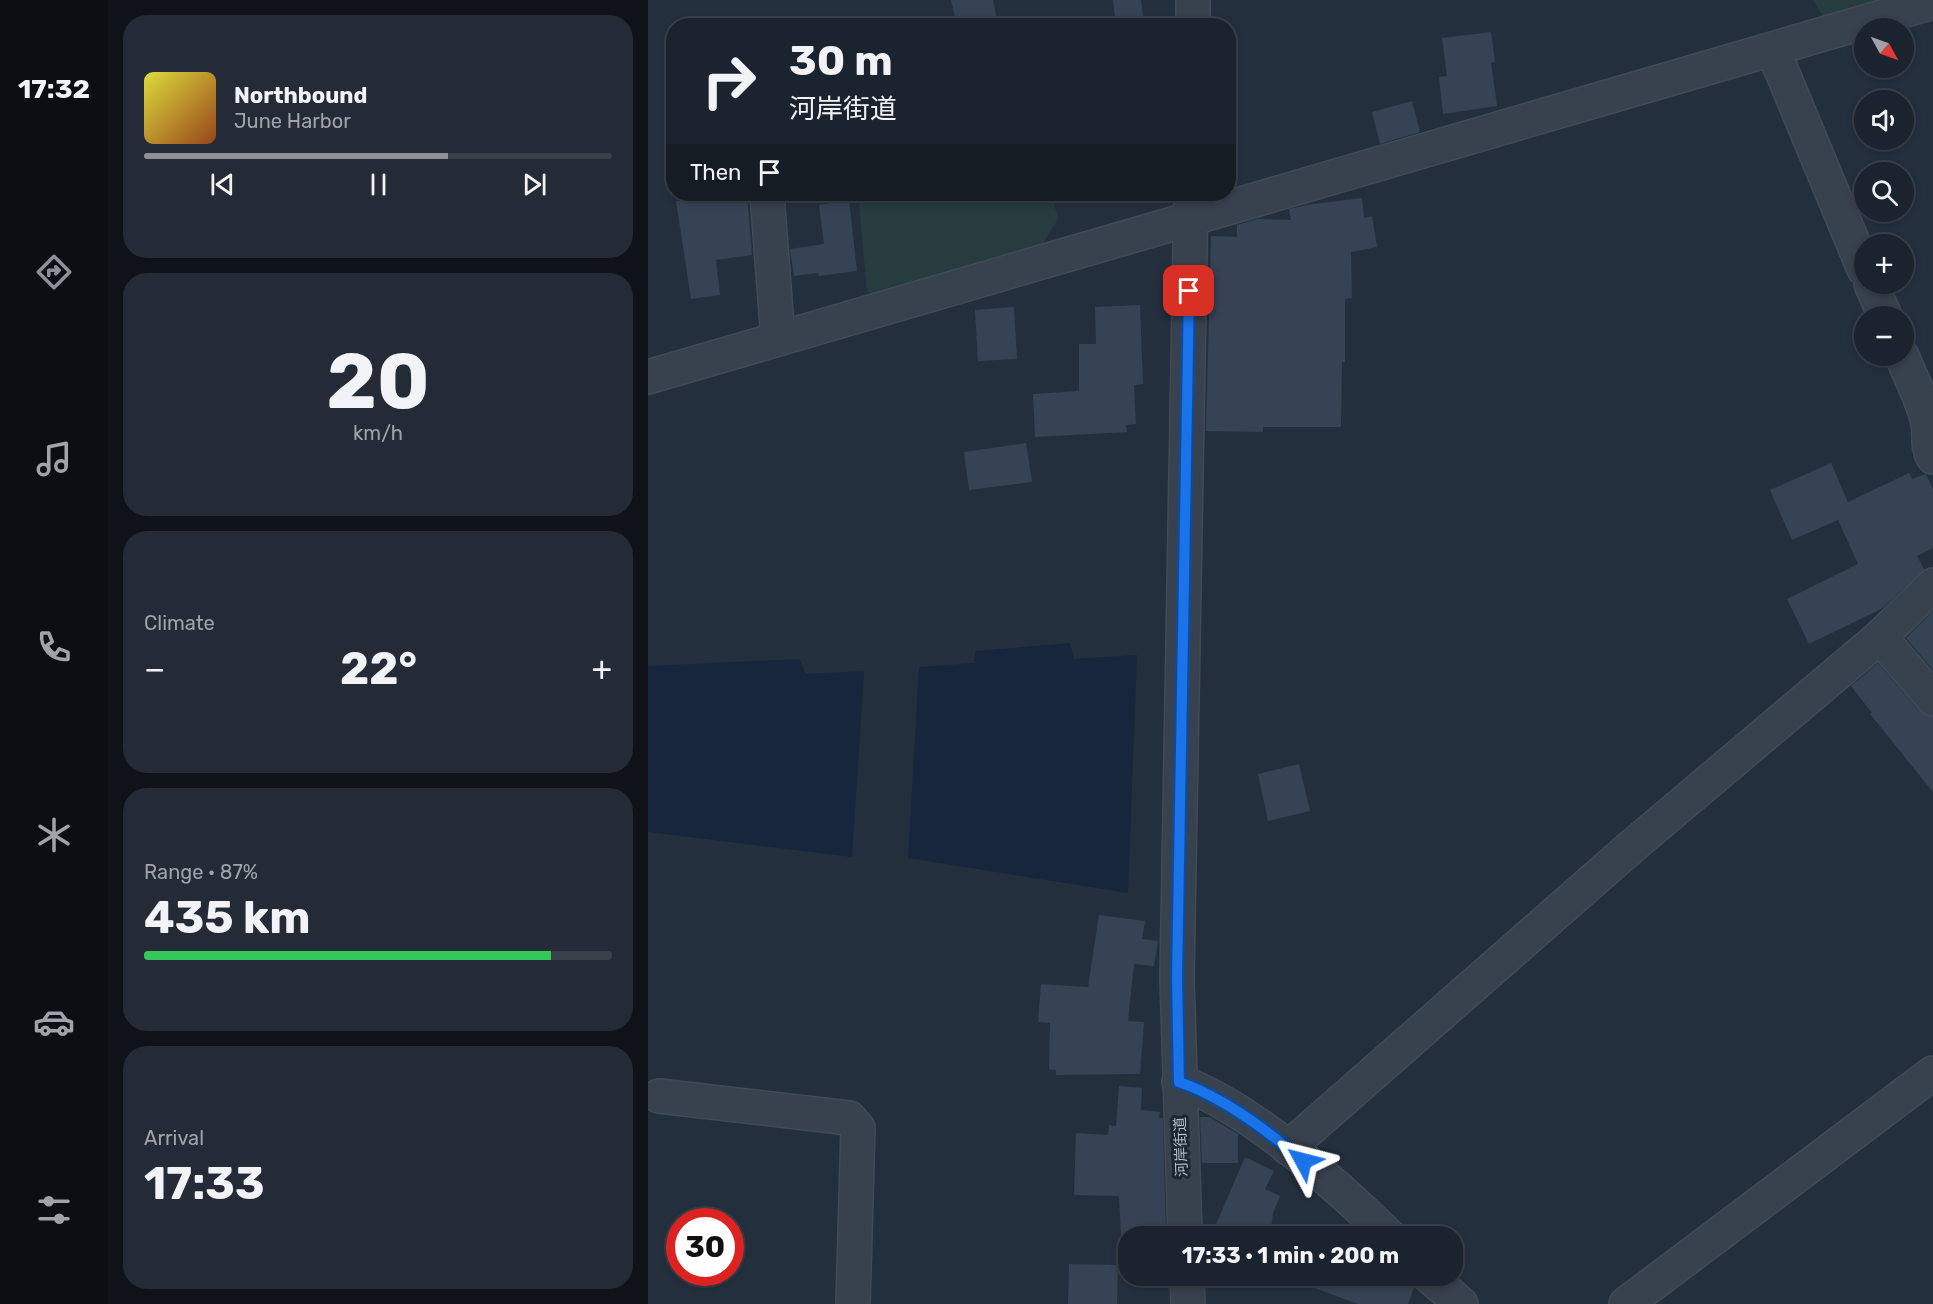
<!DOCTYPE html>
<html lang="en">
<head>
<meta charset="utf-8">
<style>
  body { margin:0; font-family:Rubik,"Noto Sans JP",sans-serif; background:#242b36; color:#f1f3f6; height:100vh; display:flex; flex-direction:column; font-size:22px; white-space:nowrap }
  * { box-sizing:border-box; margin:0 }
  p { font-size:20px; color:#a0a4aa }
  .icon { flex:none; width:33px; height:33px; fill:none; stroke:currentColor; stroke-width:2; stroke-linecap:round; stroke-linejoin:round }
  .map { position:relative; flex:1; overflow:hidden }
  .details { display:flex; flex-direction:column; gap:15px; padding:15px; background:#0f1319; width:540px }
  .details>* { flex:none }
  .hud { position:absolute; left:18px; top:18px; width:570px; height:183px; border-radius:24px; box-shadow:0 3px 9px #0003,0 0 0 2px #39404a; background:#1b232e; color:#f1f3f6; overflow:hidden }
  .needle { width:39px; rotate:130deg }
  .controls { position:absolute; left:1206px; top:18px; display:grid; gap:12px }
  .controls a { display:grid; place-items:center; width:60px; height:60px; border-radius:50%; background:#1b232e; box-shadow:0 3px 9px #0003,0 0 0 2px #39404a; font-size:30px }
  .speed { position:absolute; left:18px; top:1208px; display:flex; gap:12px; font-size:30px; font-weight:700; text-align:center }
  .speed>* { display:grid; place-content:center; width:78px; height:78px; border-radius:50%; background:#1b232e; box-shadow:0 3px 9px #0003,0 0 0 2px #39404a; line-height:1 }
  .speed .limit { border:9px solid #d22; background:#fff; color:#111 }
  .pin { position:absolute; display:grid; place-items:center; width:51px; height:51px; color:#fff; margin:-26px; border-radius:12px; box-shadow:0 3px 9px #0006 }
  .me { position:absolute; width:66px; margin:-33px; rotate:308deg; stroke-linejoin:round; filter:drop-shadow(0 0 4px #0008) }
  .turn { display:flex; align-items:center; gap:21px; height:126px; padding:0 24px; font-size:27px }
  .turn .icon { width:78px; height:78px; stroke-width:2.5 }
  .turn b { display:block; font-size:42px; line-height:51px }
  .then { display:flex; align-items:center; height:57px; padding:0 24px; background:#0003; gap:12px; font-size:22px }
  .big { font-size:45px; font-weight:700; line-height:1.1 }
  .details .card { flex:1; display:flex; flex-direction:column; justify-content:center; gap:9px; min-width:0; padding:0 21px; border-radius:24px; background:#242b36 }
  .details .dial { align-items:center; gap:0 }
  .dial b { font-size:78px; line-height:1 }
  .song { display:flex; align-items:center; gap:18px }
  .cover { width:72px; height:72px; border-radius:9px; background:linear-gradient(135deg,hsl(60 70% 55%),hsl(20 70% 35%)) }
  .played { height:6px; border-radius:3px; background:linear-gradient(90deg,#8c9099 65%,#39404a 65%) }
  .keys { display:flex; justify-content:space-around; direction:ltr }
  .heat { display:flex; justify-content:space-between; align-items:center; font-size:33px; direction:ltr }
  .charge { height:9px; border-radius:4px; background:linear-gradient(90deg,#34c759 87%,#39404a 0) }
  .trip { position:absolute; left:470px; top:1226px; width:345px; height:60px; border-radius:24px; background:#1b232e; box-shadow:0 3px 9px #0003,0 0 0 2px #39404a; font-weight:700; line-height:60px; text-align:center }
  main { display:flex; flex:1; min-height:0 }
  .menu { display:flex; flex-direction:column; width:108px; justify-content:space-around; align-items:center; background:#0b0e12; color:#a0a4aa }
  .menu .icon { width:42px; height:42px }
  .menu .current { color:#8c9099 }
  .menu b { font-size:27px; color:#f1f3f6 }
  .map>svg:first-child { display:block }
  .green { fill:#263c3f }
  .water { fill:#17263c }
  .building { fill:#364354 }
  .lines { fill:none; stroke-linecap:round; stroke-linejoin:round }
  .minor-casing { stroke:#414a57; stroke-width:36 }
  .minor { stroke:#38414e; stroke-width:33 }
  .route-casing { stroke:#114b97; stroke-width:15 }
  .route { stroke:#1a73e8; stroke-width:10 }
  .labels { text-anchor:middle; stroke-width:6; stroke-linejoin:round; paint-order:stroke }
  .street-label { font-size:15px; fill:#b4bcc9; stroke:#1d2633 }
</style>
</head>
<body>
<main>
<nav class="menu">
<b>17:32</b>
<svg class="icon current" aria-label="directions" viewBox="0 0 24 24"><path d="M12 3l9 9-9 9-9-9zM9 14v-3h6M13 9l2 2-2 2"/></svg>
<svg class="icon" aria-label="music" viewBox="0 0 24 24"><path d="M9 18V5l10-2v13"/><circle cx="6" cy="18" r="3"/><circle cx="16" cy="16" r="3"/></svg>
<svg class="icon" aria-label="phone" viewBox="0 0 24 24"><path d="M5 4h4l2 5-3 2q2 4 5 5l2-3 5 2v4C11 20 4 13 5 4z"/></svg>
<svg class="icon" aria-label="climate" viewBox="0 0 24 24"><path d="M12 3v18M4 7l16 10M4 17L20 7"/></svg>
<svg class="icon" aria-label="car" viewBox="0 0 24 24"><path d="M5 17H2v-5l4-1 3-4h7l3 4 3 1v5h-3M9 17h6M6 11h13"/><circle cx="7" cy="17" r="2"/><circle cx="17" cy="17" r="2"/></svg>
<svg class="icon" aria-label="filters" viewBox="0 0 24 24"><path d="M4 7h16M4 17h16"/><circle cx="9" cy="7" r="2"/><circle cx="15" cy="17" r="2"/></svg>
</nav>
<section class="details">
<div class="card">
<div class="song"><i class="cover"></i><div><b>Northbound</b><p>June Harbor</p></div></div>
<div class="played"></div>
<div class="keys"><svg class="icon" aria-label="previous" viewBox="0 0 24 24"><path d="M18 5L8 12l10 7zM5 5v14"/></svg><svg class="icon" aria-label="pause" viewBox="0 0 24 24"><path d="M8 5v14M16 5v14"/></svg><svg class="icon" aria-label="next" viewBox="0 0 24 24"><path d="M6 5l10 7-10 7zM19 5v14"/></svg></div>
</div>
<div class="card dial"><b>20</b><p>km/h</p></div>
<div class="card"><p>Climate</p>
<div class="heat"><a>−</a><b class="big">22°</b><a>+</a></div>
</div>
<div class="card"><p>Range · 87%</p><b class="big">435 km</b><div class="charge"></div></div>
<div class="card"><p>Arrival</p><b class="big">17:33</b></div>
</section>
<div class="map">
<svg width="1285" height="1304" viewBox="0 0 1285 1304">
  <rect width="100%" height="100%" fill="#242f3e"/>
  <g class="green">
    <polygon points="1165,0 1235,0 1177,20"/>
    <polygon points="210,194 404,194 410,219 389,253 234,297 219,291"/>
  </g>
  <g class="water">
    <polygon points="422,643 426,659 489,655 480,893 260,858 271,667 326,663 327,651"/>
    <polygon points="151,659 158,674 216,671 204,857 0,832 0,666"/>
  </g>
  <g class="building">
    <polygon points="303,0 345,0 350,26 309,26"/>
    <polygon points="465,0 493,0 496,26 468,26"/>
    <polygon points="843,32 847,62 843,63 849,106 795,114 791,77 799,76 794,38"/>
    <polygon points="764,101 772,132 732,144 724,112"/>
    <polygon points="71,194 99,194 104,255 68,260 72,295 43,299 28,201 72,197"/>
    <polygon points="714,198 716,218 724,216 729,247 703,252 704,298 697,299 697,362 694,362 693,427 615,427 615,432 558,431 563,236 589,237 589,225 609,219 643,220 641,209 658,205"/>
    <polygon points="201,200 209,271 171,276 170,273 146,276 142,249 176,244 171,205"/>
    <polygon points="492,305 495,384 486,385 488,424 478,425 479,432 387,437 385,394 431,391 431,344 448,344 447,307"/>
    <polygon points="366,307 369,359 330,361 327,310"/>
    <polygon points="378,443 384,482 321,490 316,452"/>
    <polygon points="1183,463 1200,502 1261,473 1264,479 1278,474 1285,489 1285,548 1269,556 1276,569 1235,608 1161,644 1139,599 1210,564 1190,520 1144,540 1122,490"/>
    <polygon points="1285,611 1285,670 1258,638"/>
    <polygon points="1230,663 1271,711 1285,717 1285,792 1222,714 1224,713 1203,686"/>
    <polygon points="651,764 662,811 620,821 610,774"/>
    <polygon points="451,915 497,921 494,939 510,941 506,966 486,964 480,1021 496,1022 492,1074 408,1075 408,1070 401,1069 402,1023 390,1022 393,984 440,987"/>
    <polygon points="471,1086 494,1088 493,1110 512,1112 511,1118 515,1118 518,1236 473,1236 471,1196 426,1195 428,1133 460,1135 461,1125 468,1126"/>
    <polygon points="552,1117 561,1117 590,1134 590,1163 554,1163"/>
    <polygon points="597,1157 626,1171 617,1189 632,1196 625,1213 622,1236 563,1236"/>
    <polygon points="421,1264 470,1265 469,1304 420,1304"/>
    <polygon points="558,1275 617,1275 616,1283"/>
    <polygon points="639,1275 762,1275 766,1287 760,1304 710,1304 639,1278"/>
  </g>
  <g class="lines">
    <g class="minor-casing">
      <g id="minor">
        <polyline points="545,26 545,0"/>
        <polyline points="1125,50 1216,269"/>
        <polyline points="119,194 130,339"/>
        <polyline points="1223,284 1237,316"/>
        <path d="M1254 356C1262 376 1274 398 1279 419 1283 433 1278 444 1285 457"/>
        <polyline points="0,377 1285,2"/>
        <polyline points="1232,637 1285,699"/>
        <path d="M531 1082C599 1105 689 1185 741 1236"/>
        <polyline points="11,1096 201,1118 210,1128 205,1304"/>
        <polyline points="640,1148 982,848 1232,637 1285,585"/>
        <polyline points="537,1236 529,978 543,194"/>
        <polyline points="539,1275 540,1304"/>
        <polyline points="780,1275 813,1304"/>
        <polyline points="978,1304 1285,1073"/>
      </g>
    </g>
    <use href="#minor" class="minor"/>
  </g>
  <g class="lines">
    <g class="route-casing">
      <path id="route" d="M541 291 529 978 531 1082C575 1097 619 1130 655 1161"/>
    </g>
    <use href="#route" class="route"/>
  </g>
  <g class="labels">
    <g class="street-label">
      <text transform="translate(533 1147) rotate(-92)" y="5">河岸街道</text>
    </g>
  </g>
</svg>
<div class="controls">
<a><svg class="needle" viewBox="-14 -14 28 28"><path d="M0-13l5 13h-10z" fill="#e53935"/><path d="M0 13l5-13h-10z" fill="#a0a4aa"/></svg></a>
<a><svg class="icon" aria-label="sound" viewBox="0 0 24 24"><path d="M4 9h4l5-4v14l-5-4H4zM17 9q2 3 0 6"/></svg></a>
<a><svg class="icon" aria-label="search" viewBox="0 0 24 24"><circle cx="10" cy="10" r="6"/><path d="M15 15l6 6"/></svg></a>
<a>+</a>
<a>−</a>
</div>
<div class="speed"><div class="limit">30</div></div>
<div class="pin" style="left:541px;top:291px;background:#d93025"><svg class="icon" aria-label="arrive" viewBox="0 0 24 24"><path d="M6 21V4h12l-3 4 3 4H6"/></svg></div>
<svg class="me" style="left:655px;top:1161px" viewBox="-20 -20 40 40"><path d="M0-17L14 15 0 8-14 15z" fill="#1a73e8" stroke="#fff" stroke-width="4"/></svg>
<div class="trip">17:33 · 1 min · 200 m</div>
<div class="hud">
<div class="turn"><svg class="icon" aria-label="right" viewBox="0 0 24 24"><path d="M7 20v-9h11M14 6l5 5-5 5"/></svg><div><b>30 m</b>河岸街道</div></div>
<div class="then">Then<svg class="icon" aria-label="arrive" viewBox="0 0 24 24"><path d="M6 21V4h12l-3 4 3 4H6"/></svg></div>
</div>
</div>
</main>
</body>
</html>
